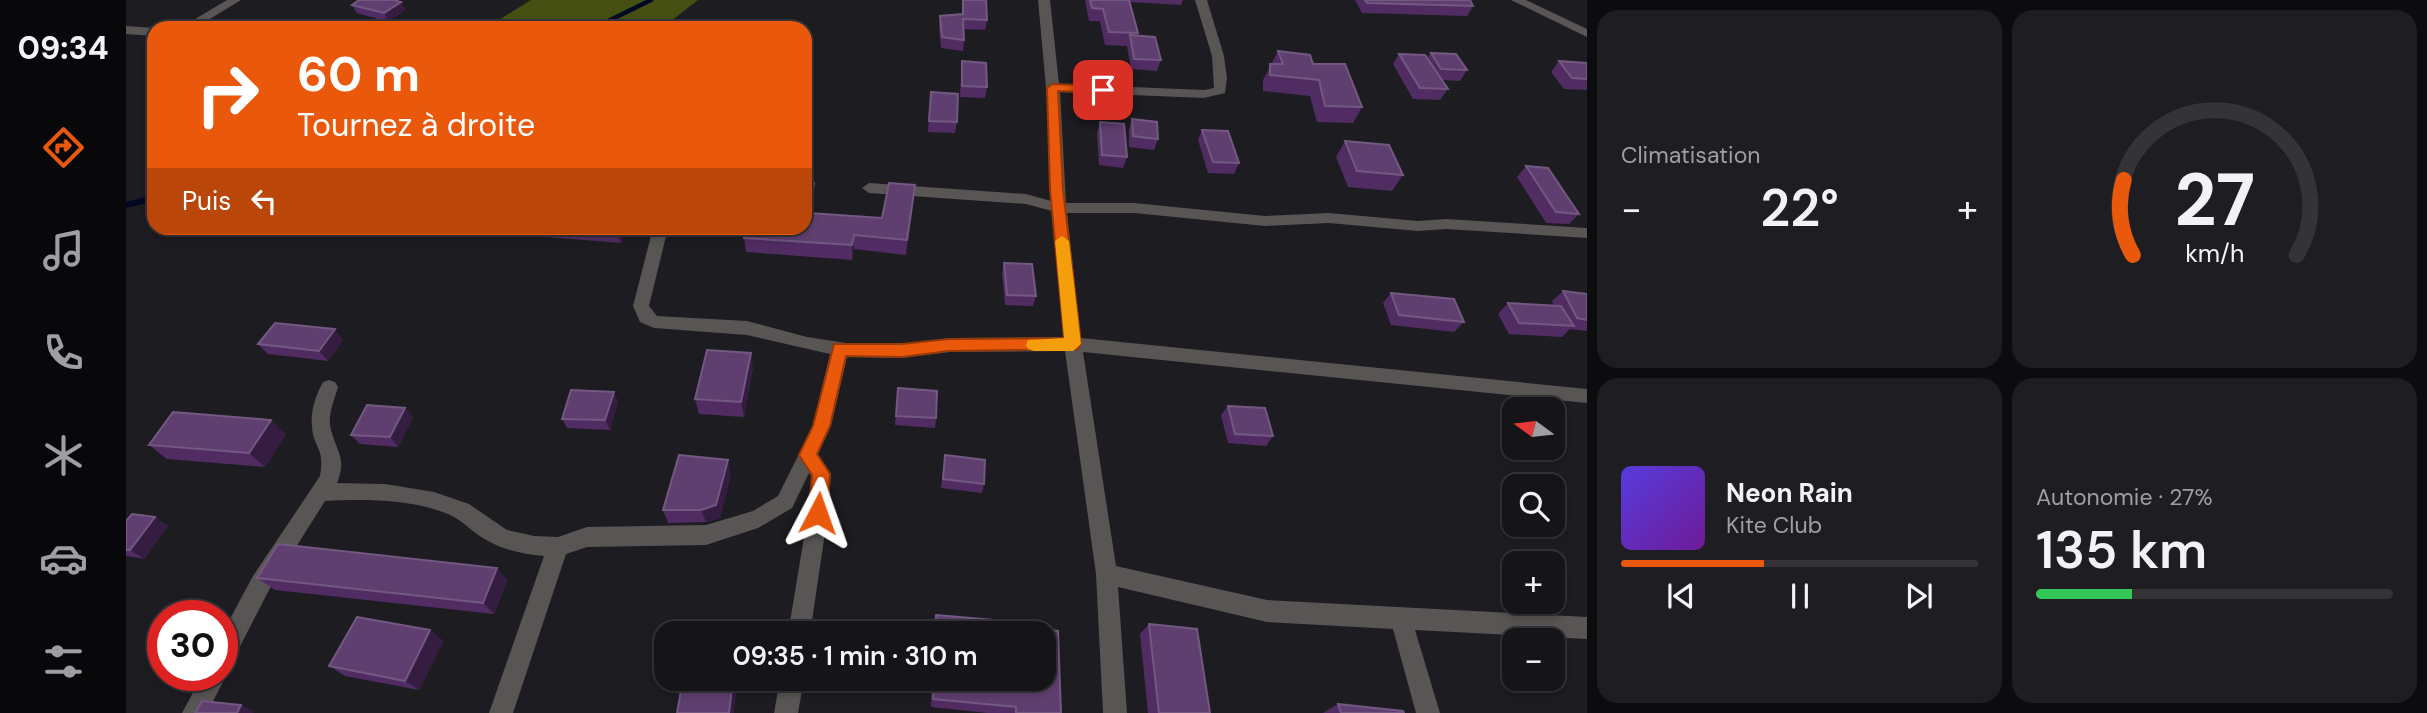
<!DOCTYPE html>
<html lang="fr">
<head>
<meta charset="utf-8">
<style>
  body { margin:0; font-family:"DM Sans",sans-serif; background:#1e1e22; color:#f1f3f6; height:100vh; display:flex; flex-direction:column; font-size:26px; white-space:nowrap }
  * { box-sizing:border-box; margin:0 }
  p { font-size:23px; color:#9d9fa2 }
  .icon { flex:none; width:38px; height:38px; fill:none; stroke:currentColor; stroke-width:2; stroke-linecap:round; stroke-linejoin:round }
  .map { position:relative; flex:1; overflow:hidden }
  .drawer { display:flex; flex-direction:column; gap:10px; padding:10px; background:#0c0c0e; width:840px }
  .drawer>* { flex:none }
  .guide { position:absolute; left:21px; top:21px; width:665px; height:214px; border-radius:21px; box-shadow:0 4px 10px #0003,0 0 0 2px #343438; background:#ea580c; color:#fff; overflow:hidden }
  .needle { width:46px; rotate:285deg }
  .tools { position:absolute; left:1376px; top:397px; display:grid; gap:14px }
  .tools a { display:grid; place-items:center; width:63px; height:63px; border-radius:14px; background:#151519; box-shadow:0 4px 10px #0003,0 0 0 2px #343438; font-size:35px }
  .speed { position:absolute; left:21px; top:600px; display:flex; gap:14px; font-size:35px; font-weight:700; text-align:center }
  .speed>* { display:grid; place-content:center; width:91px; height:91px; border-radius:50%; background:#151519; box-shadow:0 4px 10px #0003,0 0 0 2px #343438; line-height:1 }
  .speed .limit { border:10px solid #d22; background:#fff; color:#111 }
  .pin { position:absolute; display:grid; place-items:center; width:60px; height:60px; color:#fff; margin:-30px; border-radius:14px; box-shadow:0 4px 10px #0006 }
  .me { position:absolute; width:77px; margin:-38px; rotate:4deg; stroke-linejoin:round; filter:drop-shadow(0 0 5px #0008) }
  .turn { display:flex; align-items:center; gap:24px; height:147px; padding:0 35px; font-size:32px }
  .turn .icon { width:91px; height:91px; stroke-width:2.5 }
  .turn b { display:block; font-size:49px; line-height:60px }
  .then { display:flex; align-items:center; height:66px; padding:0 35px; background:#0003; gap:14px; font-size:26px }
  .big { font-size:52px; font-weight:600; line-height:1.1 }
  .drawer .widget { flex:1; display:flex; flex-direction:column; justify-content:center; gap:10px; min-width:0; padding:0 24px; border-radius:21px; background:#1e1e22 }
  .drawer .dial { align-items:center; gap:0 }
  .dial svg { height:182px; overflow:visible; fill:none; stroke:#343438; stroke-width:7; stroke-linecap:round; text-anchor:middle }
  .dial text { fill:#f1f3f6; stroke:none }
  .song { display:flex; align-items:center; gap:21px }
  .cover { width:84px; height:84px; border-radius:10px; background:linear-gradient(135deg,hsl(250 70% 55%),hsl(280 70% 35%)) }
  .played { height:7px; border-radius:4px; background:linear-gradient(90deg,#ea580c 40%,#343438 40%) }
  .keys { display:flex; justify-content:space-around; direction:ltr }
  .heat { display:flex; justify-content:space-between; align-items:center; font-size:38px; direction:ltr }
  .charge { height:10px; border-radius:5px; background:linear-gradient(90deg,#34c759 27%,#343438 0) }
  .drawer .tiles { flex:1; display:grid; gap:10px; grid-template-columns:repeat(2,1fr) }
  .trip { position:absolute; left:528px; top:621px; width:402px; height:70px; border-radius:21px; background:#151519; box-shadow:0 4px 10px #0003,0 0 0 2px #343438; font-weight:600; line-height:70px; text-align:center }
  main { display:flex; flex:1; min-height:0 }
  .dock { display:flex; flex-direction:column; width:126px; justify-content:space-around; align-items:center; background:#08080a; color:#9d9fa2 }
  .dock .icon { width:49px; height:49px }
  .dock .selected { color:#ea580c }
  .dock b { font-size:32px; color:#f1f3f6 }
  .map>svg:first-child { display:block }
  .forest { fill:#455012 }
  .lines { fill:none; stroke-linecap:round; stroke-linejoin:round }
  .stream-far1 { stroke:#000823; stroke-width:4.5 }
  .stream { stroke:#000823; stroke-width:6 }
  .minor { fill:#585554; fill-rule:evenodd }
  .wall { fill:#502c62 }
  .shaded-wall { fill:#351d42 }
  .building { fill:#5f3f70; stroke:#735882; stroke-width:2 }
  .route { fill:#ea580c; stroke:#983908; stroke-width:2 }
  .slow { fill:#f59e0b }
</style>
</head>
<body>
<main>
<nav class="dock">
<b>09:34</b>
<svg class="icon selected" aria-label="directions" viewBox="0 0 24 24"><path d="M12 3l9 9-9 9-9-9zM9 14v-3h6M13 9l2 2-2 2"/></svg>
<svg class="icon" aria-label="music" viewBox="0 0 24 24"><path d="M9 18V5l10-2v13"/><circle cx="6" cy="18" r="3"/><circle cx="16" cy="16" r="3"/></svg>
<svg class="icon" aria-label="phone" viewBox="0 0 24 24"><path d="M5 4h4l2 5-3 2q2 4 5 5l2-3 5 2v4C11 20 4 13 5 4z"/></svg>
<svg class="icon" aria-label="climate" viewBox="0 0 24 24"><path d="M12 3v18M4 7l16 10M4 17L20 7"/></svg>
<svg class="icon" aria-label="car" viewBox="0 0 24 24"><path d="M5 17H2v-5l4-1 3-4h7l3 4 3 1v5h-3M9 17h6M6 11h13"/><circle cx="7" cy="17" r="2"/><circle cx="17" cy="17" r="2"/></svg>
<svg class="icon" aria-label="filters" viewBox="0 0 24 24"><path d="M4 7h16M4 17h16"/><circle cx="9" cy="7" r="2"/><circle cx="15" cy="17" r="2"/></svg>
</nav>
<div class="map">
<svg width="1461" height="713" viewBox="0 0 1461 713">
  <rect width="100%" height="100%" fill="#1c1c21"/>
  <polygon class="forest" points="405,0 572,0 536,28 360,28"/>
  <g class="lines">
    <polyline class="stream-far1" points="468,28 525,0"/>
    <polyline class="stream" points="0,205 28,198"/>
    <g class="minor">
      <polygon points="101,0 115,0 69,28 54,28"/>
      <path d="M912 0H924L933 84 1078 90 1088 88 1086 56 1069 0H1081L1098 56 1101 78 1099 93 1078 98 934 92 940 203H1008L1139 216 1203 213 1292 221 1320 219 1461 228V238L1320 229 1292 231 1203 223 1139 226 1008 213H941L955 338 1461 389V403L957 352 990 566 1141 600 1461 617V639L1289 630 1314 713H1290L1267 629 1141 622 992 587 1001 713H977L970 574 939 351 823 352 776 358 721 357 705 426 692 454 705 474 702 513 684 634H662L682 513 685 476 683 473 666 508 632 528 580 545 461 547 440 554 387 713H363L418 556C397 554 375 550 357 538 345 531 335 519 322 514 285 499 238 499 199 501L143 590 104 666 97 669 100 676 81 713H56L76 676H96V634L127 576 194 476C199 446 188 450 186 427 184 411 190 395 197 382L203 380 209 382 212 387C208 401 201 416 205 430 211 453 221 458 211 483L259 484 308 492 343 504 381 530 408 536 432 537 461 527 580 525 627 511 652 496 687 426 704 354 621 335 528 328 514 322 507 306 527 228H542L523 306 531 316 621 321 681 337 733 345 776 344 823 338 938 337 926 211 900 204 743 193 736 188 743 183 900 194 925 201 922 109Z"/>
      <polygon points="1385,0 1400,0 1461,29 1461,37"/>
      <polygon points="0,26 28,28 28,36 0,34"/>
      <polygon points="654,679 678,679 672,713 648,713"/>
    </g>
  </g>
  <g class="wall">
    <polygon points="837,0 861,20 859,30 838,29 838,40 837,51 815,48 813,27 814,16 836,14"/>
    <polygon points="959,0 1057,0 1055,5 1004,2 1012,33 1011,36 1035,60 1031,71 1005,69 1001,46 979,45 974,21 963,21"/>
    <polygon points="1229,0 1344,0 1347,6 1341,16 1236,13"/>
    <polygon points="275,2 279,10 262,22 231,13 226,5"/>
    <polygon points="1152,51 1187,64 1236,107 1227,123 1191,122 1184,96 1137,91 1137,80"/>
    <polygon points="1305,53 1341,70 1334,81 1315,80 1322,89 1314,100 1287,99 1267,64 1273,54 1301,58"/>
    <polygon points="836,61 861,87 859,98 834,97"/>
    <polygon points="1433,61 1461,63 1461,90 1438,89 1425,72"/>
    <polygon points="805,92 831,122 829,133 802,132"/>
    <polygon points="1006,119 1032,139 1028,150 1003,147 1003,130"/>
    <polygon points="974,122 1001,157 997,168 973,165 971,133"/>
    <polygon points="1076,130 1113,163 1108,174 1082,173 1072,140"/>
    <polygon points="1219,141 1277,175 1266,191 1222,187 1210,157"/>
    <polygon points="1400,166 1453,214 1443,224 1420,223 1391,177"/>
    <polygon points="689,198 686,213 756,218 788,200 780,255 728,249 726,260 620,252 618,238"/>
    <polygon points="402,228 501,228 495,243 406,236"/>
    <polygon points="878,263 910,296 907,306 879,305 876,273"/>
    <polygon points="1437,291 1461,294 1461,331 1444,329 1436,337 1383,334 1372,314 1382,303 1428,306 1426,301"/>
    <polygon points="1265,293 1338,322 1328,332 1265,325 1257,303"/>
    <polygon points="217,340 202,361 142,354 132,344"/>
    <polygon points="627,367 618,417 573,414 569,399"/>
    <polygon points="772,388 810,418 809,428 769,425"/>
    <polygon points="492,401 484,430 441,428 436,419"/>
    <polygon points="1102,406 1147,436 1140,446 1102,443 1095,415"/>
    <polygon points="279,408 287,417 272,447 234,444 225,435"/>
    <polygon points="160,434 139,467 41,459 23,445"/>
    <polygon points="819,455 858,484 856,493 815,488"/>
    <polygon points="605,474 594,518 580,522 542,523 537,510"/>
    <polygon points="29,517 42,526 18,559 0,556 0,521"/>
    <polygon points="131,578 381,580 368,614 149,590"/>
    <polygon points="810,615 879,621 879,625 932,631 935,713 861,713 805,707 806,679 919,679 919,634 807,634"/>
    <polygon points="1023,624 1084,713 1022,713 1014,634"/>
    <polygon points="304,630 317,641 293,690 219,676 203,666"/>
    <polygon points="1212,704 1278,713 1197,713"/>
  </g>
  <g class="shaded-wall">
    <polygon points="275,2 279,10 262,22 258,13"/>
    <polygon points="688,183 689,198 684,228 683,213"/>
    <polygon points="789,185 788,200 780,255 781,240"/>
    <polygon points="491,228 501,228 495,243 490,229"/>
    <polygon points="728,235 728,249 726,260 726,245"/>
    <polygon points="209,329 217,340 202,361 193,351"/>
    <polygon points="625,353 627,367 618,417 615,402"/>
    <polygon points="488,392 492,401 484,430 479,420"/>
    <polygon points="279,408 287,417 272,447 264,437"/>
    <polygon points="145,420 160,434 139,467 123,453"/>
    <polygon points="602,460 605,474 594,518 580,522 575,510"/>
    <polygon points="29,517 42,526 18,559 4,550"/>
    <polygon points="371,568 381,580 368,614 357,603"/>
    <polygon points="304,630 317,641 293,690 279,681"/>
    <polygon points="607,679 612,679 608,713 603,713"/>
    <polygon points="115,705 128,711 127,713 111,713"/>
  </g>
  <g class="building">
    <polygon points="233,0 268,0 275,2 258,13 226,5"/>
    <polygon points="837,0 860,0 861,20 837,19 838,40 816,37 814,16 837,14"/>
    <polygon points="964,0 1003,0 1012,33 983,32 977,9 966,8"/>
    <polygon points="1239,0 1344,0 1347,6 1241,3"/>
    <polygon points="1004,35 1029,37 1035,60 1008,59"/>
    <polygon points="1152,51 1184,55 1187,64 1219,64 1236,107 1199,106 1193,80 1144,75 1144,64 1157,64"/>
    <polygon points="1305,53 1330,54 1341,70 1315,69"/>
    <polygon points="1273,54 1299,55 1322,89 1294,88"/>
    <polygon points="836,61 860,63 861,87 836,86"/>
    <polygon points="1433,61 1461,63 1461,79 1446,78"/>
    <polygon points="805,92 832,94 831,122 803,121"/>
    <polygon points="1006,119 1031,122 1032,139 1007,136"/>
    <polygon points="974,122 998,124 1001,157 976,155"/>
    <polygon points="1076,130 1102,131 1113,163 1087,162"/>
    <polygon points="1219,141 1263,145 1277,175 1231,171"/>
    <polygon points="1400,166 1422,168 1453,214 1430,212"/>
    <polygon points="679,183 688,183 683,213 756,218 763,183 789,185 781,240 728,235 726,245 618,238 621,228 679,228"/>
    <polygon points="467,228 491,228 490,229"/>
    <polygon points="878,263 906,264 910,296 881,295"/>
    <polygon points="1437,291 1461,294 1461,320 1451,318"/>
    <polygon points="1265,293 1328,299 1338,322 1273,315"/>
    <polygon points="1382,303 1435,306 1448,326 1393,323"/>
    <polygon points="149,323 209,329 193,351 132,344"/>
    <polygon points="581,350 625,353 615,402 569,399"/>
    <polygon points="772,388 811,391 810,418 770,416"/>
    <polygon points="445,390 488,392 479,420 436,419"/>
    <polygon points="241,405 279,408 264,437 225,435"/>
    <polygon points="1102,406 1139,408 1147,436 1109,434"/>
    <polygon points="47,412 145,420 123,453 23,445"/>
    <polygon points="553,455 602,460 590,505 575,510 537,510"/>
    <polygon points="819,455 859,460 858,484 817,479"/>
    <polygon points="6,514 29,517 4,550 0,550 0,521"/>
    <polygon points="152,544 371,568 357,603 131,578"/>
    <polygon points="810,615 879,621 879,625 932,631 935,713 890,713 890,707 807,699 808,679 919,679 919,634 809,634"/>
    <polygon points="231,617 304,630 279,681 203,666"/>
    <polygon points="1023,624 1071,629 1084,713 1033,713"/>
    <polygon points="557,679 607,679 603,713 551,713"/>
    <polygon points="76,701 115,705 111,713 69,713"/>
    <polygon points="1212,704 1277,711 1278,713 1215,713"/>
  </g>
  <polygon class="route" points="926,84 977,86 983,90 977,93 932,91 937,189 955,344 952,349 823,351 776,357 720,356 704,426 691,454 704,474 701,513 699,519 692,521 686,519 683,513 686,475 673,455 687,426 708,344 776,344 823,339 938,338 924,189 921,88"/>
  <polygon class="slow" points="936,236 943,241 955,344 947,351 908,351 902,349 900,345 902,340 938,338 929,241"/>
</svg>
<div class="tools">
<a><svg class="needle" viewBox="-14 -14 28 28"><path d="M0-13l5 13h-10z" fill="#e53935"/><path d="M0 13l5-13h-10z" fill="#9d9fa2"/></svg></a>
<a><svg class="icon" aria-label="search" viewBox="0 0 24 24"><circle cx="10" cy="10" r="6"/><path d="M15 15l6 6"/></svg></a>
<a>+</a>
<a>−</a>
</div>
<div class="speed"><div class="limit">30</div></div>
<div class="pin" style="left:977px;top:90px;background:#d93025"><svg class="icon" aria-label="arrive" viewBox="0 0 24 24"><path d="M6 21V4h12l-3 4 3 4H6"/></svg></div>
<svg class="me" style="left:692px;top:513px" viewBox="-20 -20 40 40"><path d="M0-17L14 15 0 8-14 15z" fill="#ea580c" stroke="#fff" stroke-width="4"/></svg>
<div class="trip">09:35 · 1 min · 310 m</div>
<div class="guide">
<div class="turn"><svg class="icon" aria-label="right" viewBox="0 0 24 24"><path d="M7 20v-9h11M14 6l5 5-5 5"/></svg><div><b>60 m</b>Tournez à droite</div></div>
<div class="then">Puis<svg class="icon" aria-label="left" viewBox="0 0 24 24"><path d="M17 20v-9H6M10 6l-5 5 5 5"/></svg></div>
</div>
</div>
<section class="drawer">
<div class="tiles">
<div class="widget"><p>Climatisation</p>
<div class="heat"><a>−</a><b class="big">22°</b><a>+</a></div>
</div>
<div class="widget dial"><svg viewBox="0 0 100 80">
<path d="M14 69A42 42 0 1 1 86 69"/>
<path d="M14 69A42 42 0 0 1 10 36" stroke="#ea580c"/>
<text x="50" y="56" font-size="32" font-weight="700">27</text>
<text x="50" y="72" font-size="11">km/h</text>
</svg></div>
<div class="widget">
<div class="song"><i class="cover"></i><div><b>Neon Rain</b><p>Kite Club</p></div></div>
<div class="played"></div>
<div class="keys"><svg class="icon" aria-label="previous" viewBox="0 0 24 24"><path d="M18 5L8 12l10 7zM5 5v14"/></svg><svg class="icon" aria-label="pause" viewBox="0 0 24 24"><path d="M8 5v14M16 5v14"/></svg><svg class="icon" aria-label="next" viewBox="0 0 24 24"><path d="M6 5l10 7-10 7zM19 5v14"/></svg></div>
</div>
<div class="widget"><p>Autonomie · 27%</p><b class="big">135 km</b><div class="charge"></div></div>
</div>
</section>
</main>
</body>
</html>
